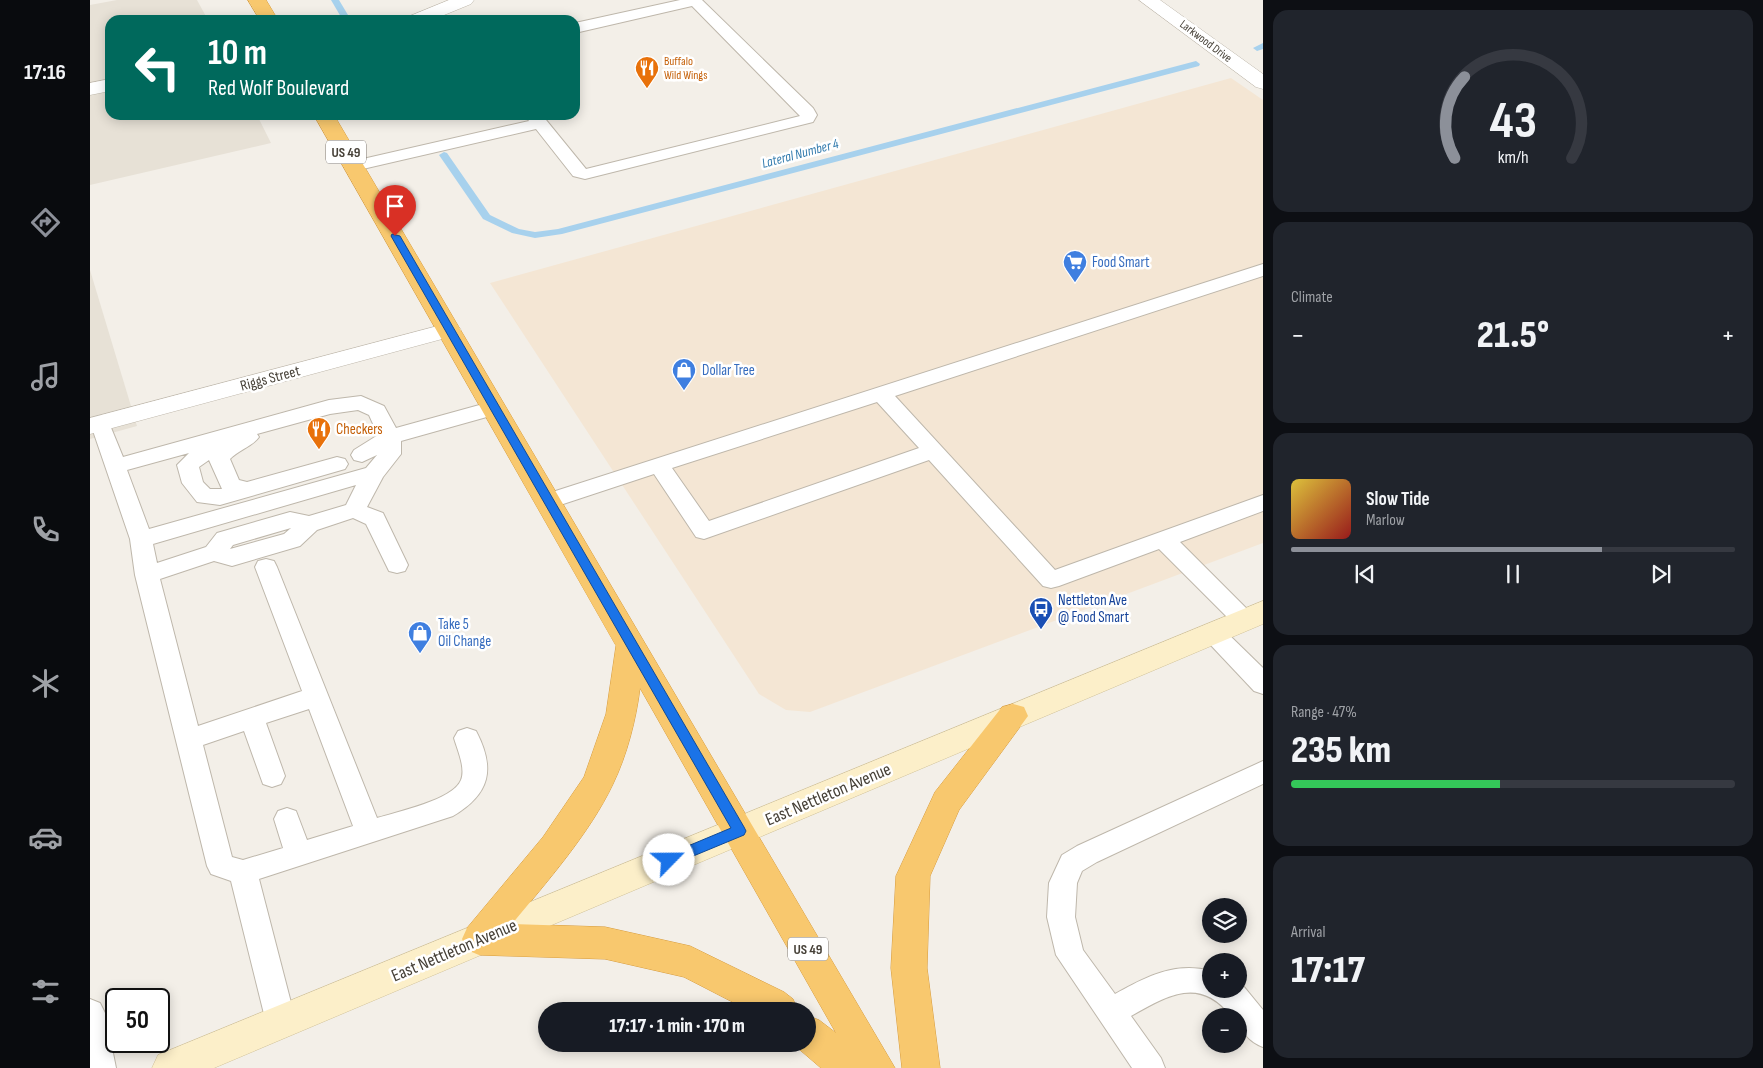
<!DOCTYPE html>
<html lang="en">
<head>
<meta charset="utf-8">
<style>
  body { margin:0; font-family:"Sofia Sans Condensed",sans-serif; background:#20242c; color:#f1f3f6; height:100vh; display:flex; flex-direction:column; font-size:19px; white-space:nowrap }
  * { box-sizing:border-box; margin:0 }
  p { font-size:16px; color:#9ea1a6 }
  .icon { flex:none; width:28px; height:28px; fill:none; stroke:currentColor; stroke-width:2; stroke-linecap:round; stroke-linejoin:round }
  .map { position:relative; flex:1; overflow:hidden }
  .side { display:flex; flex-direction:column; gap:10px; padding:10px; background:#0d0f14; width:500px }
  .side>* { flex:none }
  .banner { position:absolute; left:15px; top:15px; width:475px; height:105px; border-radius:15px; box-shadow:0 2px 12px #0003; background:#00695c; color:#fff; overflow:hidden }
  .buttons { position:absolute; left:1112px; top:898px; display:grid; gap:10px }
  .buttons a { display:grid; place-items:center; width:45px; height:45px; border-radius:50%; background:#171b24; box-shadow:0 2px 12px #0003; font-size:25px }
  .speed { position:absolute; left:15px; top:988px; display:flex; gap:10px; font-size:25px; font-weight:700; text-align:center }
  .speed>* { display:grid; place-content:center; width:65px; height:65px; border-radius:50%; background:#171b24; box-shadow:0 2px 12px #0003; line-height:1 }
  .speed .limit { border:2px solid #111; border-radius:8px; background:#fff; color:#111 }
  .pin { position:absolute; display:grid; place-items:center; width:42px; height:42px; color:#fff; margin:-51px -21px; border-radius:50% 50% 50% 0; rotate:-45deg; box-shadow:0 0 5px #0007 }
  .pin .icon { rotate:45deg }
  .me { position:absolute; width:55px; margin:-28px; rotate:67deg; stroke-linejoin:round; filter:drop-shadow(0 0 4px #0008) }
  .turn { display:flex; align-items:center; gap:18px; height:105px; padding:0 20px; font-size:22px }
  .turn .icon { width:65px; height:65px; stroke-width:2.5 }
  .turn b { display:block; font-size:35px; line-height:42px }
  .big { font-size:38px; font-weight:800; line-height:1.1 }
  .side .tile { flex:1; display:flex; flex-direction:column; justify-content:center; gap:8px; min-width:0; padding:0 18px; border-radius:15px; background:#20242c }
  .side .dial { align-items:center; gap:0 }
  .dial svg { height:130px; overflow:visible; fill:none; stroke:#363941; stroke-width:7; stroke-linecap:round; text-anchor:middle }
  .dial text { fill:#f1f3f6; stroke:none }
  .song { display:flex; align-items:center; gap:15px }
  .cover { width:60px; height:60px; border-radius:8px; background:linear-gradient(135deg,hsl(50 70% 55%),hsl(0 70% 35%)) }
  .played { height:5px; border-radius:2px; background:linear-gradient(90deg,#8c9099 70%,#363941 70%) }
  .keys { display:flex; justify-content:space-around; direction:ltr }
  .heat { display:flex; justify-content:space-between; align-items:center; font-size:28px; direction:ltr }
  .charge { height:8px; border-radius:4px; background:linear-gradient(90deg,#34c759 47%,#363941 0) }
  .trip { position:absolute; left:448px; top:1002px; width:278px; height:50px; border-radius:25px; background:#171b24; box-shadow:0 2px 12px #0003; font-weight:800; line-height:50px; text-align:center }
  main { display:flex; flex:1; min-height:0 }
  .tab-bar { display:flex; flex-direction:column; width:90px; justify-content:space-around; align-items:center; background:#090b0e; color:#9ea1a6 }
  .tab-bar .icon { width:35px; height:35px }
  .tab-bar .on { color:#8c9099 }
  .tab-bar b { font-size:22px; color:#f1f3f6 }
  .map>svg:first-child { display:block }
  .residential { fill:#e7e1d6 }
  .commercial { fill:#f4e6d4 }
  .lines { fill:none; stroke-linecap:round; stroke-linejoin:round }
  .stream { fill:#a7d1ed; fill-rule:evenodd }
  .lane-casing { stroke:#beb7ab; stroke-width:2 }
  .street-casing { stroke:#beb7ab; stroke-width:1 }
  .secondary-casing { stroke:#d1c299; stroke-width:1 }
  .highway-casing { stroke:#d79c3e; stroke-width:1 }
  .lane { fill:#fff; fill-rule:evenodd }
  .street { fill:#fff; fill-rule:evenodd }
  .secondary { fill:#fcefc9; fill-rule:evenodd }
  .highway { fill:#f8c86e; fill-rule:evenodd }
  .route { fill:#1a73e8; stroke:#114b97 }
  .labels { text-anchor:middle; stroke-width:5; stroke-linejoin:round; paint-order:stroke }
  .far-street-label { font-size:12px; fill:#464037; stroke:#fff }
  .far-food-label { font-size:12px; fill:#c56008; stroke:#fff; text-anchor:start }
  .shield { fill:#fff; stroke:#7e7973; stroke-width:1 }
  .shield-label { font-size:14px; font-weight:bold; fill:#464037 }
  .far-water-label { font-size:14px; font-style:italic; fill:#347cae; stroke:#fff }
  .shop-label { font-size:15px; fill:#366cbe; stroke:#fff; text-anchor:start }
  .street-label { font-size:15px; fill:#464037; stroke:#fff }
  .food-label { font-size:15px; fill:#c56008; stroke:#fff; text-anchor:start }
  .transit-label { font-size:15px; fill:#164399; stroke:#fff; text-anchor:start }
  .near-street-label { font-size:18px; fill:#464037; stroke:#fff }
</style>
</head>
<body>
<main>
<nav class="tab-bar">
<b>17:16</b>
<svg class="icon on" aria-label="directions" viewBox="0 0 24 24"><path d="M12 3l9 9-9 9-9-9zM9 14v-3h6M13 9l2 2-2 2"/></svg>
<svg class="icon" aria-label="music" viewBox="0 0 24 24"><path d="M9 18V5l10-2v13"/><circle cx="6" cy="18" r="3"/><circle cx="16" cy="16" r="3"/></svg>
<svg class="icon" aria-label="phone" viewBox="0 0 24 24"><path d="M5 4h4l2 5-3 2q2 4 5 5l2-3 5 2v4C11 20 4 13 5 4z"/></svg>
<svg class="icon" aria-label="climate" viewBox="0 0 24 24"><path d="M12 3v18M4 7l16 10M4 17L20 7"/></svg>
<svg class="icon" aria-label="car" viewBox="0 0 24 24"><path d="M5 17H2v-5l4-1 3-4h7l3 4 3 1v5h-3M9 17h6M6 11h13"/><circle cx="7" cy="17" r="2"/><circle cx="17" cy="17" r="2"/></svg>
<svg class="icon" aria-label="filters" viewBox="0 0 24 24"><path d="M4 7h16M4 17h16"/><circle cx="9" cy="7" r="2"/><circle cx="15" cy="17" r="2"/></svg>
</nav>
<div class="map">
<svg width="1173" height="1068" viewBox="0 0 1173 1068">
  <rect width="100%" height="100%" fill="#f3efe8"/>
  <g class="residential">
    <polygon points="27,0 107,0 118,20 20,20 20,115 167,115 181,143 0,185 0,5"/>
    <polygon points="0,270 47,426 0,439"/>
  </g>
  <polygon class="commercial" points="1141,78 1173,100 1173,543 720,712 696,710 669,694 400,283"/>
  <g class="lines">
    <g class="stream">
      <polygon points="241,0 249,0 258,15 257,17 251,17"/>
      <polygon points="1173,43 1173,49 1167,51 1163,48"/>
      <polygon points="1106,61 1110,64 1109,66 472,234 445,238 422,233 393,219 349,155 354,152 357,153 400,215 429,229 445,232 468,229"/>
      <polygon points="324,115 334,115 336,117 331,120"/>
    </g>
    <g class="lane-casing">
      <g id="lane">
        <polygon points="590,0 612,0 723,108 727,115 723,122 495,179 483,176 446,129 264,171 258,170 255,166 258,162 264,161 439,121 435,115 452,115 496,169 710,116 602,6 485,33 485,23"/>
        <path d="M1173 264V276L805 396 965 570 1173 495V511L1090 542 1162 614 1166 620 1162 626 1154 629 1146 626 1069 549 969 586 961 588 953 586 839 460 614 539 606 537 564 474 458 509 450 506 447 501 450 496ZM787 402 829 448 619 521 582 468Z"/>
        <path d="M271 396 294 406 306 428 404 401 411 403 414 408 411 413 311 441V454L293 477 277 507 293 513 318 565 315 571 307 573 299 571 276 524 263 518 227 530 210 546 142 566 124 561 70 579 108 726 212 691 165 567 168 561 176 559 184 561 187 567 287 818C307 812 363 800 371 780 376 768 367 749 364 738L368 731 377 728 386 731C406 769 400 794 363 816L169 879 206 1022 202 1032 191 1036 180 1032 176 1022 141 881 121 874 117 866 45 575 40 539 0 422 3 418 10 416 17 418 33 457 239 400ZM268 410 279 415 288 435 264 450 261 455 264 460 272 462 287 455 276 468 59 529 37 470 99 453 87 465 92 483 107 502 130 505 255 469 258 464 255 459 247 457 157 482 149 480 140 459C149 450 163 446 169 437L167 434 240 414ZM119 460 132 489H120L113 482 109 467ZM266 485 256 505 219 516 200 512 127 533 116 547 67 563 63 544ZM201 528 194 534 140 549 143 545ZM219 709 263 826 217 840 206 811 197 808 188 811 184 819 193 848 153 860 142 857 113 745 154 731 173 784 182 787 191 784 195 776 176 723Z"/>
        <polygon points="1123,624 1131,627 1173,668 1173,694 1164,691 1115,639 1111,633 1115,627"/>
        <path d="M1173 761V784L1007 862 992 871 987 883 985 917 993 950 1025 994C1055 977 1086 961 1121 971V989H1149L1150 982 1173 1010V1047C1160 1042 1149 1031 1149 1016H1141C1110 976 1078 995 1041 1016L1071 1058 1075 1068H1042L966 955 957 917 959 883 972 855 987 846Z"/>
        <polygon points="0,999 10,1003 15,1013 26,1068 0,1068"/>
      </g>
    </g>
    <g class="street-casing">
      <g id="street">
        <polygon points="359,0 384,0 381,4 342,20 317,20 320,16"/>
        <polygon points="1049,0 1070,0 1173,74 1173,89 1166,87"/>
        <polygon points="20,79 20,91 0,95 0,83"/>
        <polygon points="359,323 367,325 371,330 367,335 0,434 0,418"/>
      </g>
    </g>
    <g class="secondary-casing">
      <polygon id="secondary" points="1173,601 1173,624 124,1068 62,1068 68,1055"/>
    </g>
    <g class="highway-casing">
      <g id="highway">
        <polygon points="158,0 176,0 188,20 170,20"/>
        <path d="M224 115H244L805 1068H731L703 1044H716V1015L729 1020 746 1033 550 688C546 720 537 755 523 784 500 833 456 883 422 924L515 927 600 946 694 992 703 999 708 1011H660L594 977 515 959 389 955 377 950 372 939 377 928 453 837 494 777 516 714 526 646Z"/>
        <polygon points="923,704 934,707 938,716 869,810 840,876 837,968 850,1068 812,1068 801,968 806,876 845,792 912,707"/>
      </g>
    </g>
    <use href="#lane" class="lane"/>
    <use href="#street" class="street"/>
    <use href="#secondary" class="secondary"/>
    <use href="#highway" class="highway"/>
  </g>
  <polygon class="route" points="302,234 310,236 654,827 656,831 654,835 584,864 574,864 572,860 574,856 641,828 301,236"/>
  <defs>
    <g id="restaurant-pin" transform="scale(1.25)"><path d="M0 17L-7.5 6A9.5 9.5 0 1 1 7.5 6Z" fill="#e8710a" stroke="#fff"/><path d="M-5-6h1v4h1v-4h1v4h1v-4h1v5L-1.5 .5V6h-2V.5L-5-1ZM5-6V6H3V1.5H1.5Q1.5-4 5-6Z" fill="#fff"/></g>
    <g id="supermarket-pin" transform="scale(1.25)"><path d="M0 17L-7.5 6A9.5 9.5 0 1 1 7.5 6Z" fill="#3f7fe0" stroke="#fff"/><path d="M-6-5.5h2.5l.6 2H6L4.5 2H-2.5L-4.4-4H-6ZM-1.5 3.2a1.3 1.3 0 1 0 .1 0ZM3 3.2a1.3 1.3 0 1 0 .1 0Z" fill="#fff"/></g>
    <g id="shop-pin" transform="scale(1.25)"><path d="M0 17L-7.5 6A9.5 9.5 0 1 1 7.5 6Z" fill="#3f7fe0" stroke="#fff"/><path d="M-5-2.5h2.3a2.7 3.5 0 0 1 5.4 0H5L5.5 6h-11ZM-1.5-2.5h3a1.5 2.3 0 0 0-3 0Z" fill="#fff"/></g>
    <g id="bus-pin" transform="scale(1.25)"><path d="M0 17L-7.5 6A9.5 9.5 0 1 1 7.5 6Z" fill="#1a4fb4" stroke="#fff"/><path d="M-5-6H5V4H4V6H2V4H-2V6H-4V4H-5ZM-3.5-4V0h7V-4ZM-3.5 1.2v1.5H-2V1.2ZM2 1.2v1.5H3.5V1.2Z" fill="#fff"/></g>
  </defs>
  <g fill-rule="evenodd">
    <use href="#restaurant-pin" x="557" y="68"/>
    <use href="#supermarket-pin" x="985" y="262"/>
    <use href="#shop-pin" x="594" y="370"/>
    <use href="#restaurant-pin" x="229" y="429"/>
    <use href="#bus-pin" x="951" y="609"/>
    <use href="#shop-pin" x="330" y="633"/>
  </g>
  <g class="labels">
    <g class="far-street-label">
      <text transform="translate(1116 41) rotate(37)" y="4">Larkwood Drive</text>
    </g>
    <g class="far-food-label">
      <text x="574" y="65">Buffalo<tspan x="574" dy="14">Wild Wings</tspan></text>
    </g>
    <g class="shield">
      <rect x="236" y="140.5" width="40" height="23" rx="4"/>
      <rect x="698" y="937.5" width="40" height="23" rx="4"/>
    </g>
    <g class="shield-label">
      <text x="256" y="157">US 49</text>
      <text x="718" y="954">US 49</text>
    </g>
    <g class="far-water-label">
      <text transform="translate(710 153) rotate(-15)" y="5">Lateral Number 4</text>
    </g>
    <g class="shop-label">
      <text x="1002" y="267">Food Smart</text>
      <text x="612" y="375">Dollar Tree</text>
      <text x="348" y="629">Take 5<tspan x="348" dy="17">Oil Change</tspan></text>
    </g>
    <g class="street-label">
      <text transform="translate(180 378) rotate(-15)" y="5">Riggs Street</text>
    </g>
    <g class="food-label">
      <text x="246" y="434">Checkers</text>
    </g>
    <g class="transit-label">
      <text x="968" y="605">Nettleton Ave<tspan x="968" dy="17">@ Food Smart</tspan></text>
    </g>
    <g class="near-street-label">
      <text transform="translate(738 794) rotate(-23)" y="6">East Nettleton Avenue</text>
      <text transform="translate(364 950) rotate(-23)" y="6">East Nettleton Avenue</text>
    </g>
  </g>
</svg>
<div class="buttons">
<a><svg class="icon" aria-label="layers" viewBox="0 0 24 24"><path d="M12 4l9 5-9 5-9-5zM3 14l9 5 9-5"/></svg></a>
<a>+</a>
<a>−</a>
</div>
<div class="speed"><div class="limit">50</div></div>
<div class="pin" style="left:305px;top:236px;background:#d93025"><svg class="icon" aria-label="arrive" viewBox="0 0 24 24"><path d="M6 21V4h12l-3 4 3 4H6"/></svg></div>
<svg class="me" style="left:579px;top:860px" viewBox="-20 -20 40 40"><circle r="19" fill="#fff"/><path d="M0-13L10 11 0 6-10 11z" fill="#1a73e8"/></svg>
<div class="trip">17:17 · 1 min · 170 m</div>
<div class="banner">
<div class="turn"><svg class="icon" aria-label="left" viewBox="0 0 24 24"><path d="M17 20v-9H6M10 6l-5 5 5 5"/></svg><div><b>10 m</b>Red Wolf Boulevard</div></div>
</div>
</div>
<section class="side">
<div class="tile dial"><svg viewBox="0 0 100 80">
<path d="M14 69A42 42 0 1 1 86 69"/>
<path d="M14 69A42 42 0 0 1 20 19" stroke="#8c9099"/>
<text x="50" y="56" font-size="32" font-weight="700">43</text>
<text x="50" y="72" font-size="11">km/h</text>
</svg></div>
<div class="tile"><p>Climate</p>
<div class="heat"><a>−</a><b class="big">21.5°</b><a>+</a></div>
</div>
<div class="tile">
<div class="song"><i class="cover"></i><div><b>Slow Tide</b><p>Marlow</p></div></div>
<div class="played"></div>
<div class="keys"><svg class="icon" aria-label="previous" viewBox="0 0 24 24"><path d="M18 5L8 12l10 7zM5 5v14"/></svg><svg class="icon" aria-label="pause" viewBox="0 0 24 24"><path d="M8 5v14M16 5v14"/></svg><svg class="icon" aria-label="next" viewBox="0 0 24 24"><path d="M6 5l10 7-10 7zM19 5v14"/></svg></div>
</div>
<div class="tile"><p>Range · 47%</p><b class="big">235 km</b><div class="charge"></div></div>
<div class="tile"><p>Arrival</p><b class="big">17:17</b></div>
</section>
</main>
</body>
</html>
